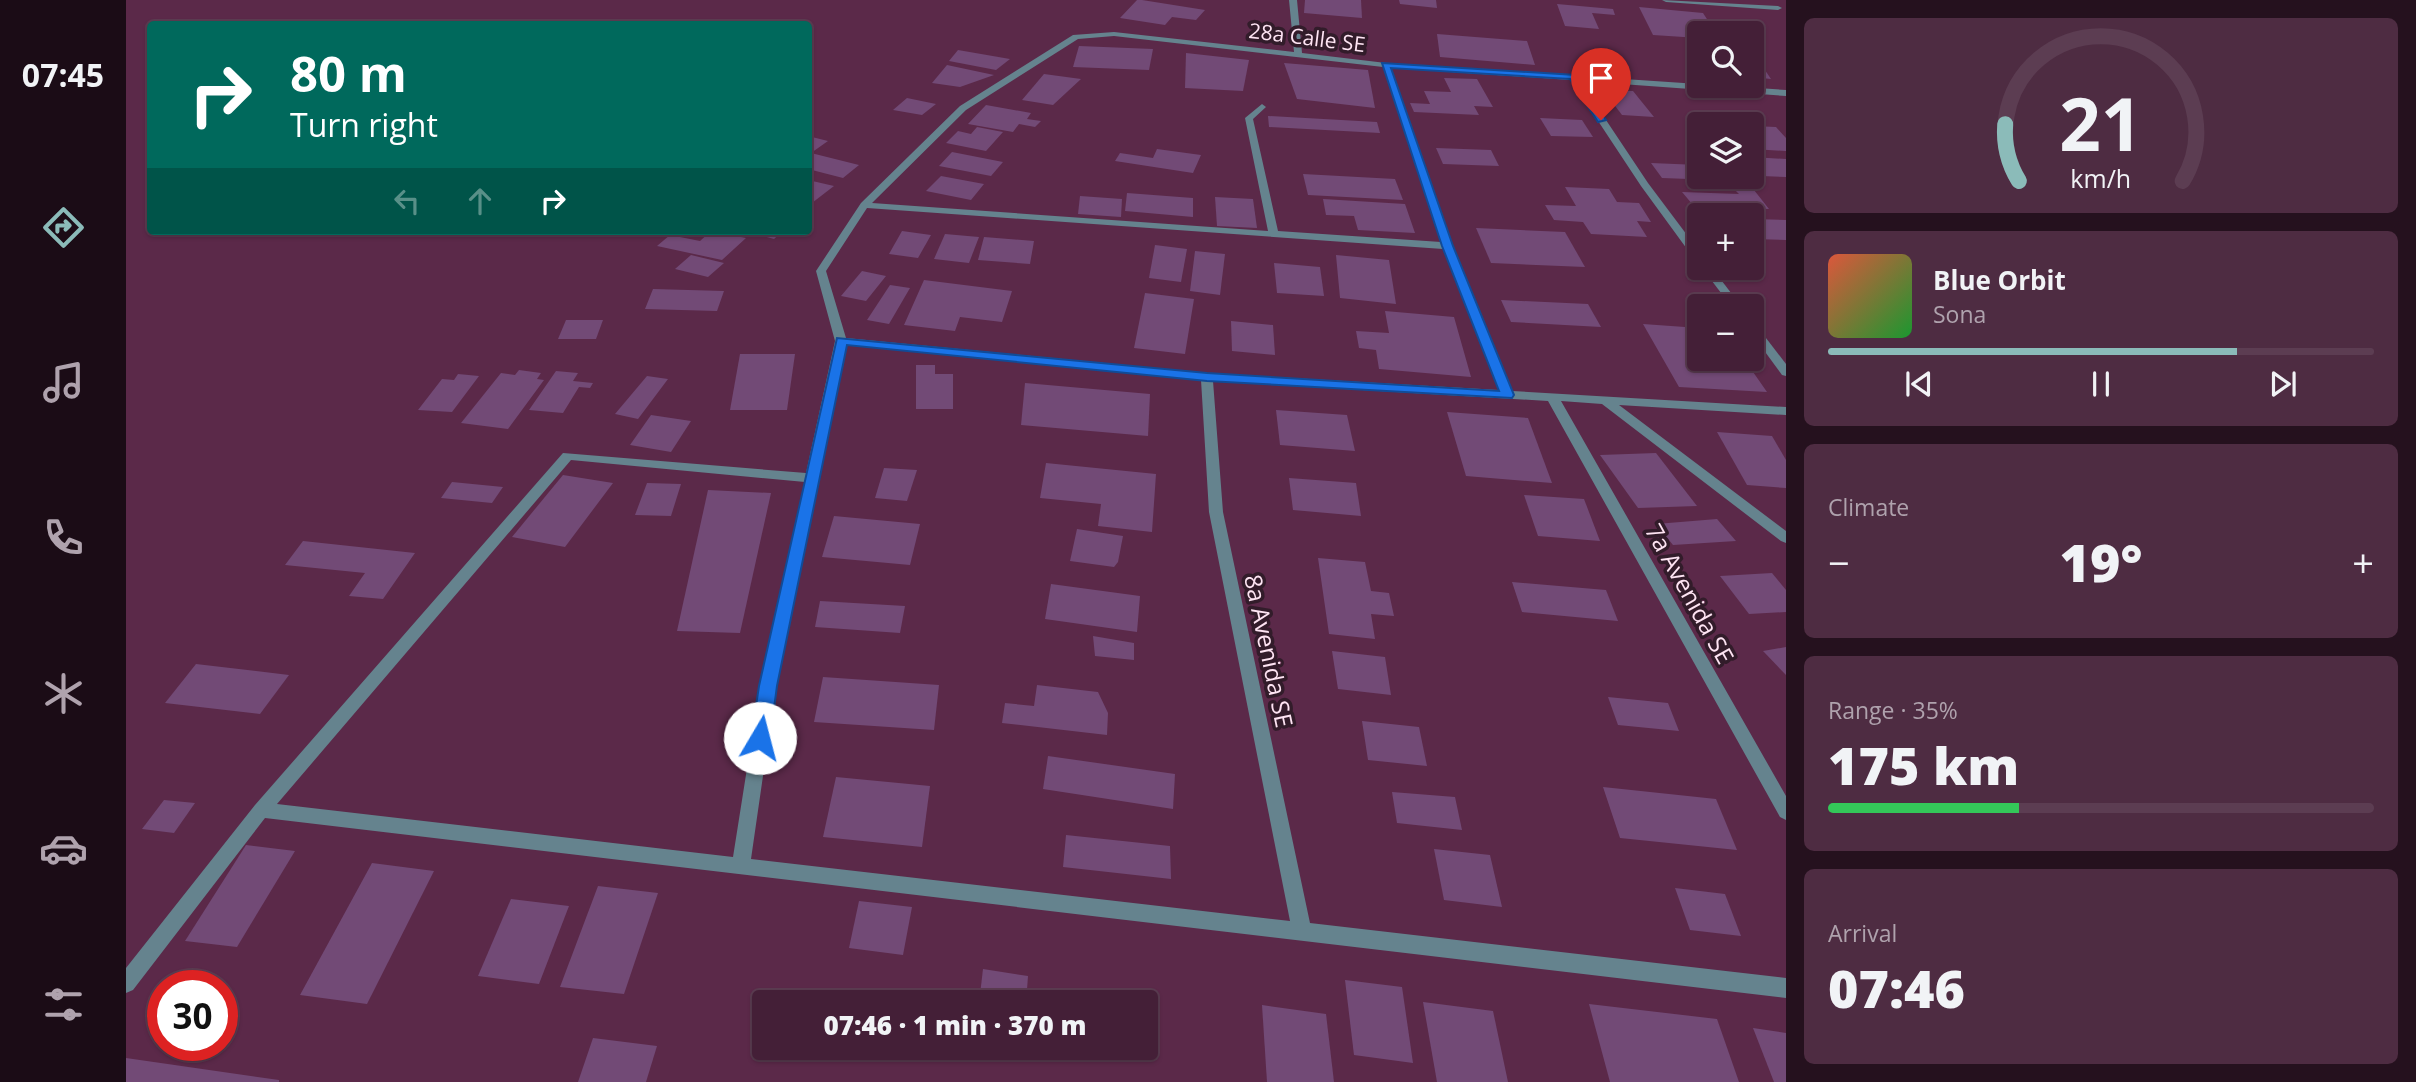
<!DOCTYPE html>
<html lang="en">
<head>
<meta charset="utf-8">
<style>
  body { margin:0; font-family:"Open Sans",sans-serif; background:#4e2c42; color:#f1f3f6; height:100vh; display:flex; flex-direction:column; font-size:26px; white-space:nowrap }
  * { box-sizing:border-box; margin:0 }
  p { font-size:23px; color:#afa2ad }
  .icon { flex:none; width:38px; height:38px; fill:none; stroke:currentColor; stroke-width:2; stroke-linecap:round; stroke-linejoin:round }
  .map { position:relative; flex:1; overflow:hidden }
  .panel { display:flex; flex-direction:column; gap:18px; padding:18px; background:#25111e; width:630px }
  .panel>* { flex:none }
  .banner { position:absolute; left:21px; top:21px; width:665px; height:214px; border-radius:7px; box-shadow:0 2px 5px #0004,0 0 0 2px #5c3d52; background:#00695c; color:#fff; overflow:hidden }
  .tools { position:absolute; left:1561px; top:21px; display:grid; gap:14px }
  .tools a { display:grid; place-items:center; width:77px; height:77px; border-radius:7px; background:#441f37; box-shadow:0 2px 5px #0004,0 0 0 2px #5c3d52; font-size:35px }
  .speed { position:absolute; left:21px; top:970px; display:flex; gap:14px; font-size:35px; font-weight:700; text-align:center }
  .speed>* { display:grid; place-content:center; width:91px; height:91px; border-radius:50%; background:#441f37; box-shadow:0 2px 5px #0004,0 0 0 2px #5c3d52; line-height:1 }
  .speed .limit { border:10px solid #d22; background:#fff; color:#111 }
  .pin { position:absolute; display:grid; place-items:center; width:60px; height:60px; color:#fff; margin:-72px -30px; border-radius:50% 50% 50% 0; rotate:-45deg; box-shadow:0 0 7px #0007 }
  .pin .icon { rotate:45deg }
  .me { position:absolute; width:77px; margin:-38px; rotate:8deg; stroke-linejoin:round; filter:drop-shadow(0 0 5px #0008) }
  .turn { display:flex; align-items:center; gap:24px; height:147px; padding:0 28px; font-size:32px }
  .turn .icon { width:91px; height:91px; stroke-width:2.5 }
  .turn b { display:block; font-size:49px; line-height:60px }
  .lanes { display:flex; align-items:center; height:66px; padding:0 28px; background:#0003; justify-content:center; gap:35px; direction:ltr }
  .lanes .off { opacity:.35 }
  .big { font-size:52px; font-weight:800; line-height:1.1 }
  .panel .widget { flex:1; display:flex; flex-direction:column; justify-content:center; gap:10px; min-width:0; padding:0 24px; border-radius:10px; background:#4e2c42 }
  .panel .dial { align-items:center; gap:0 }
  .dial svg { height:182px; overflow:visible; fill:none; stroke:#5c3d52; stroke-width:7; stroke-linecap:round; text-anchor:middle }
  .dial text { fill:#f1f3f6; stroke:none }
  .song { display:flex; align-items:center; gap:21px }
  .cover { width:84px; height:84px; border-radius:10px; background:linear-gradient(135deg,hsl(10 70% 55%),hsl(130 70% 35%)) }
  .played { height:7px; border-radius:4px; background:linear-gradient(90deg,#8bbbb9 75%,#5c3d52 75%) }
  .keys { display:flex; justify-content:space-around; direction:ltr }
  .heat { display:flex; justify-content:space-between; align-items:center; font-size:38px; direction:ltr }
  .charge { height:10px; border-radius:5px; background:linear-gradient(90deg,#34c759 35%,#5c3d52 0) }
  .trip { position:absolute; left:626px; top:990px; width:406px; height:70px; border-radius:7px; background:#441f37; box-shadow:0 2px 5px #0004,0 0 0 2px #5c3d52; font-weight:800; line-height:70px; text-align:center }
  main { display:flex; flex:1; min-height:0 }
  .tab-bar { display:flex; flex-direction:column; width:126px; justify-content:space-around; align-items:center; background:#1b0c16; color:#afa2ad }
  .tab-bar .icon { width:49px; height:49px }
  .tab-bar .on { color:#8bbbb9 }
  .tab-bar b { font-size:32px; color:#f1f3f6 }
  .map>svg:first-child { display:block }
  .building { fill:#724a76 }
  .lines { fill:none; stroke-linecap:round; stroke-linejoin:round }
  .minor { fill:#65838e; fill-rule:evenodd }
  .route { fill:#1a73e8; stroke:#114b97; stroke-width:2 }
  .labels { text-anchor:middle; stroke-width:7; stroke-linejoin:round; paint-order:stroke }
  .far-street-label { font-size:21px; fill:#fee4f3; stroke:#321c2a }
  .street-label { font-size:24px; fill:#fee4f3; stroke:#321c2a }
</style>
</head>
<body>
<main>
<nav class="tab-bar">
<b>07:45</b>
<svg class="icon on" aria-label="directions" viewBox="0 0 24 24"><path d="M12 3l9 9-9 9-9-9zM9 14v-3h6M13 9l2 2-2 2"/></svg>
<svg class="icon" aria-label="music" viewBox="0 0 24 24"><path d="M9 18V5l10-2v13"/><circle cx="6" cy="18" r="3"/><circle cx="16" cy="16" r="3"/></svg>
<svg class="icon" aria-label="phone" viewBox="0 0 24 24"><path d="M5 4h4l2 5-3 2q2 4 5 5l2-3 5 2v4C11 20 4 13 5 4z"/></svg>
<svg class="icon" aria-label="climate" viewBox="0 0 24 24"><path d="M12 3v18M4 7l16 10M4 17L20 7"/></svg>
<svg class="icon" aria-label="car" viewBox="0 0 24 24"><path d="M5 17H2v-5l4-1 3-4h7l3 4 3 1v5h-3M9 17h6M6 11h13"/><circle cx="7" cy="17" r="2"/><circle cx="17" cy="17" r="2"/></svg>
<svg class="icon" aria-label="filters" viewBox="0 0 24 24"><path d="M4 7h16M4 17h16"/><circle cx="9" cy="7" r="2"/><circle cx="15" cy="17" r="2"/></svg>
</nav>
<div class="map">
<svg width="1660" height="1082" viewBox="0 0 1660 1082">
  <rect width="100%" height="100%" fill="#5b2949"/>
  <g class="building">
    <polygon points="1011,0 1016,0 1079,10 1070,20 1046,17 1039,25 994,18"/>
    <polygon points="1179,0 1235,0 1236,18 1178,13"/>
    <polygon points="1273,0 1310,0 1311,8 1274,4"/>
    <polygon points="1431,4 1487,9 1489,15 1466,13 1473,29 1439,26"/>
    <polygon points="1513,7 1577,13 1590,33 1573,33 1573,38 1527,35"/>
    <polygon points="1311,34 1401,41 1409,65 1314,57"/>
    <polygon points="953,46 1027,49 1023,70 947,67"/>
    <polygon points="832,50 884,59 870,70 823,61"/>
    <polygon points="1626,51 1645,79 1626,77"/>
    <polygon points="1060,53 1123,60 1117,91 1059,88"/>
    <polygon points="1158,63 1242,70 1249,108 1171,99"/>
    <polygon points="821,65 868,75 834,87 806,83"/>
    <polygon points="918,74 955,79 927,105 896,100"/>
    <polygon points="1318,78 1351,79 1367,107 1348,106 1353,115 1288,112 1284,103 1304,104 1298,91 1325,92"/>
    <polygon points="1477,90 1507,91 1528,117 1496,115"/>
    <polygon points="781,98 810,104 796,115 767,110"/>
    <polygon points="860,105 905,113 901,119 915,121 909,127 893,124 887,132 842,124"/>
    <polygon points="1142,116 1251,122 1254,133 1143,127"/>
    <polygon points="1414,118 1456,120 1467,137 1425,136"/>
    <polygon points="1626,126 1650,127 1660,138 1660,151 1626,149"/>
    <polygon points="851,127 877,132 860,151 820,143 832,131 845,134"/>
    <polygon points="682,136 702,141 685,153 733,165 717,178 682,169"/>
    <polygon points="1310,148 1365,150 1373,166 1317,164"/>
    <polygon points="1031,149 1075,155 1067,173 989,161 994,153 1027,158"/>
    <polygon points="826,152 877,162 865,176 813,166"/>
    <polygon points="1626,157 1660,159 1660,177 1635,176 1626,166"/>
    <polygon points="1525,163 1573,165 1573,177 1612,177 1616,181 1536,178"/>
    <polygon points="1177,174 1269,179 1277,200 1182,195"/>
    <polygon points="815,176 858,184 845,200 800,191"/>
    <polygon points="682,180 708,186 682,206"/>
    <polygon points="1439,187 1483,189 1491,202 1513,203 1525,222 1511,221 1521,237 1465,234 1457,222 1428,220 1419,205 1450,206"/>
    <polygon points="1608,189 1628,190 1643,209 1567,205 1556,192 1613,194"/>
    <polygon points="1001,193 1067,198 1067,217 999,211"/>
    <polygon points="954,196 996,199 995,217 952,214"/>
    <polygon points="1089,197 1127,199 1131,228 1091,226"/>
    <polygon points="1197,199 1279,204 1289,233 1232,230 1228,216 1200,215"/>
    <polygon points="1626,219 1660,220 1660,240 1626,239"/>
    <polygon points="1350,228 1439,232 1459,267 1365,263"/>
    <polygon points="585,231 620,238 596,260 531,246 544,235 574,241"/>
    <polygon points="619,231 657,231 648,239"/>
    <polygon points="776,231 805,235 792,258 763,254"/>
    <polygon points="819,234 853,237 843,263 808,259"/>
    <polygon points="858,237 908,241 904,264 852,260"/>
    <polygon points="1029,245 1061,249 1055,282 1023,278"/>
    <polygon points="1069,251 1099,254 1094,295 1064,291"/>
    <polygon points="565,255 598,263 582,277 549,269"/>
    <polygon points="1210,255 1263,260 1270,304 1214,298"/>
    <polygon points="1148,263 1194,267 1198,296 1151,293"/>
    <polygon points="736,271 760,276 740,301 715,296"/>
    <polygon points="798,280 886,291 876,322 834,317 829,331 778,325"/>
    <polygon points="764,285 784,288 763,324 741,320"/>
    <polygon points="527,289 598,291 591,311 519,309"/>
    <polygon points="1019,293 1068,299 1059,354 1008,348"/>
    <polygon points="1375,300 1462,304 1475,327 1385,322"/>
    <polygon points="1259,311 1328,317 1345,377 1253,369 1250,350 1233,348 1230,331 1263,333"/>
    <polygon points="440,320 477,320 470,339 432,339"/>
    <polygon points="1105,321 1147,325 1149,355 1106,351"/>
    <polygon points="1517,324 1573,328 1573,359 1618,359 1641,392 1553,387"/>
    <polygon points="614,354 669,354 661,410 604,410"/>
    <polygon points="790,365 809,365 809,374 827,374 827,409 790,409"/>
    <polygon points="393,370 415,373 411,379 418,380 382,429 335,423 375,373 389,375"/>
    <polygon points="430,371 452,373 447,381 467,383 464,388 453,387 437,413 403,410"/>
    <polygon points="332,374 353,376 326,412 292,410 316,379 328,380"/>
    <polygon points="521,376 542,379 512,419 489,414"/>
    <polygon points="899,383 1024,394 1022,436 895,425"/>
    <polygon points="1150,410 1221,415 1229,451 1154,445"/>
    <polygon points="1321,412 1402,418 1426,483 1340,476"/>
    <polygon points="525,415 565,421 545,452 504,445"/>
    <polygon points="1591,432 1646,436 1660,460 1660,488 1621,485"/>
    <polygon points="1530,453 1571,506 1512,508 1474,455"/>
    <polygon points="920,463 1030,474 1026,532 972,526 975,504 914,498"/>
    <polygon points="758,468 791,470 781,501 749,498"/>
    <polygon points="437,475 487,483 439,547 386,537"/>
    <polygon points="1163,478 1230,483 1235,516 1167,510"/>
    <polygon points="326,482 377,487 366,503 315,498"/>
    <polygon points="521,483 555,484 545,516 509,515"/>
    <polygon points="582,490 645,493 614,633 551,631"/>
    <polygon points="1398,495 1458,499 1474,541 1412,536"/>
    <polygon points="708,516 794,524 784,565 696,557"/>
    <polygon points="1591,519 1610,541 1547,545 1530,524"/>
    <polygon points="951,529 997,536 992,562 988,567 944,561"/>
    <polygon points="177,541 289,553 257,599 223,596 239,573 159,565"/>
    <polygon points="1192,558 1239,562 1245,591 1263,593 1268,616 1245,614 1249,639 1203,634"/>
    <polygon points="1646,573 1660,590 1660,612 1623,614 1594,576"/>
    <polygon points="1386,582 1480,590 1492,621 1396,612"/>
    <polygon points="925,584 1014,596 1011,632 919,619"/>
    <polygon points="694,601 779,606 774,633 689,627"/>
    <polygon points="967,636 1008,643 1008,660 969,656"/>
    <polygon points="1660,647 1660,675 1637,651"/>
    <polygon points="1206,651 1259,657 1265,695 1212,689"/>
    <polygon points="70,664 163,675 134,714 39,703"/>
    <polygon points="697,677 813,685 808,730 688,722"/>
    <polygon points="911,685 972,692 982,713 981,735 876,723 879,703 908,706"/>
    <polygon points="1482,697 1542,703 1553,731 1492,725"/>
    <polygon points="1236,721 1293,727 1301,766 1242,760"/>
    <polygon points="922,756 1049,774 1047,809 917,789"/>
    <polygon points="710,777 804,786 796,847 697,837"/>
    <polygon points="1477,787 1590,799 1611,850 1494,838"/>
    <polygon points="1266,792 1329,797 1336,830 1271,823"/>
    <polygon points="38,800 69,803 48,833 16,829"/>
    <polygon points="940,835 1044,846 1045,879 937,867"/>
    <polygon points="120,845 169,851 111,947 59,941"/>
    <polygon points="1308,849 1364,855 1376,907 1318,900"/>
    <polygon points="246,863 308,871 241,1004 174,995"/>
    <polygon points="472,886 532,893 498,994 434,987"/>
    <polygon points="1549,888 1599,894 1615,936 1564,930"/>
    <polygon points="385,899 443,906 413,984 352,976"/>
    <polygon points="733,901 786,907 777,955 723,948"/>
    <polygon points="857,969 902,976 900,1003 853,1003"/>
    <polygon points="1219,980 1276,987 1287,1063 1228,1055"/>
    <polygon points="1297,1002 1367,1011 1382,1082 1311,1082"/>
    <polygon points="1463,1004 1591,1019 1613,1082 1484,1082"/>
    <polygon points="1136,1005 1200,1014 1208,1082 1141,1082"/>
    <polygon points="1627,1028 1660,1033 1660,1082 1648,1082"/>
    <polygon points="467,1038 531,1046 520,1082 452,1082"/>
    <polygon points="0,1058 153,1080 153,1082 0,1082"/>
  </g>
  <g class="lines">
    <g class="minor">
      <path d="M1163 0H1171L1176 53 1260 63 1660 90V96L1454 81 1522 183 1573 251V261L1569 260 1515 186 1445 80 1265 68 1326 246 1386 391 1660 407V415L1493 405 1660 531V543L1655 541 1476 404 1435 401 1660 796V820L1654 817 1422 401 1087 381 1097 512 1184 923 1660 978V998L139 818 7 990 0 993V968L129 805 437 453 680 473 709 341 690 271 735 203 834 106 947 35 988 32 1168 52ZM988 36 1257 67 1315 242 1152 231 1127 119 1140 107 1136 104 1119 118 1142 231 746 203 840 110 952 39ZM741 208 1317 249 1373 390 1081 373 720 338 700 271ZM720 345 1075 380 1083 512 1164 921 625 859 650 686ZM445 460 679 482 634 686 607 857 151 804Z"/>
      <polygon points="1536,0 1652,6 1656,8 1652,10 1540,2"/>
      <polygon points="1576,268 1586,268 1615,306 1605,306"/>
      <polygon points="1626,324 1630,325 1660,364 1660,376 1656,375 1626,334"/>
    </g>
  </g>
  <polygon class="route" points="1256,63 1450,75 1480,120 1472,122 1444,79 1265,68 1327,246 1388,395 1386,398 1081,381 721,345 651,686 644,738 641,743 634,745 628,743 625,738 633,686 711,338 1081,373 1373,391 1316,246"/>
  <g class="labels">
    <g class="far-street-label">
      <text transform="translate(1181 38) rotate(7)" y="7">28a Calle SE</text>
    </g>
    <g class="street-label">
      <text transform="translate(1563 594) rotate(61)" y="8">7a Avenida SE</text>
      <text transform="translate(1142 651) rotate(78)" y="8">8a Avenida SE</text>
    </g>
  </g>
</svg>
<div class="tools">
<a><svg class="icon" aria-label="search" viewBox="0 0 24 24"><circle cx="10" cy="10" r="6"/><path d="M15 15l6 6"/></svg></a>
<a><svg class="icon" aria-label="layers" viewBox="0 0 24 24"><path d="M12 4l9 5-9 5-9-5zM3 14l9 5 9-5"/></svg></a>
<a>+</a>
<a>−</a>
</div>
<div class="speed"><div class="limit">30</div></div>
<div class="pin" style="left:1475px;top:120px;background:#d93025"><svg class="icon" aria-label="arrive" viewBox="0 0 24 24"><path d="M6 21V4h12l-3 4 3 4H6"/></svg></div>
<svg class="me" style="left:634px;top:738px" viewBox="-20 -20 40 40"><circle r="19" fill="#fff"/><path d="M0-13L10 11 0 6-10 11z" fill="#1a73e8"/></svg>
<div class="trip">07:46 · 1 min · 370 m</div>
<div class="banner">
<div class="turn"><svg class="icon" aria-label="right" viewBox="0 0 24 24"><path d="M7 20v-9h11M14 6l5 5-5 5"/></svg><div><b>80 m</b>Turn right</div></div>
<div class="lanes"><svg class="icon off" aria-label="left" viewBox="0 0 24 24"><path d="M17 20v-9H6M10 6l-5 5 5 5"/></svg><svg class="icon off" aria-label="ahead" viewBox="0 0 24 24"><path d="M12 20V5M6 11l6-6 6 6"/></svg><svg class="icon" aria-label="right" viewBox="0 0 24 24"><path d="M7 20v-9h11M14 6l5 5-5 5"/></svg></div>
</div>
</div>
<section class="panel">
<div class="widget dial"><svg viewBox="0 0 100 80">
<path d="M14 69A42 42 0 1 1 86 69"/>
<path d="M14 69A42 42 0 0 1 8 44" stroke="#8bbbb9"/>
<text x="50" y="56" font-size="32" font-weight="700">21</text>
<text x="50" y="72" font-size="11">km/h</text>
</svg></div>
<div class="widget">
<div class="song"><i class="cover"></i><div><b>Blue Orbit</b><p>Sona</p></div></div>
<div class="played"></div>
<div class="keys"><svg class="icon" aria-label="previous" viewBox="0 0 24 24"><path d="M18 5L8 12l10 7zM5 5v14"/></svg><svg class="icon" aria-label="pause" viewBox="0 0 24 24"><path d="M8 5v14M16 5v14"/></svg><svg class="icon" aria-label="next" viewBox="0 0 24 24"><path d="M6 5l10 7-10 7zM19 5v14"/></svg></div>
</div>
<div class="widget"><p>Climate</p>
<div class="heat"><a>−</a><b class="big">19°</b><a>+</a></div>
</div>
<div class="widget"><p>Range · 35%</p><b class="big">175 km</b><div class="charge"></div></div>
<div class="widget"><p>Arrival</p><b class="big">07:46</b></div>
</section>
</main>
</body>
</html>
